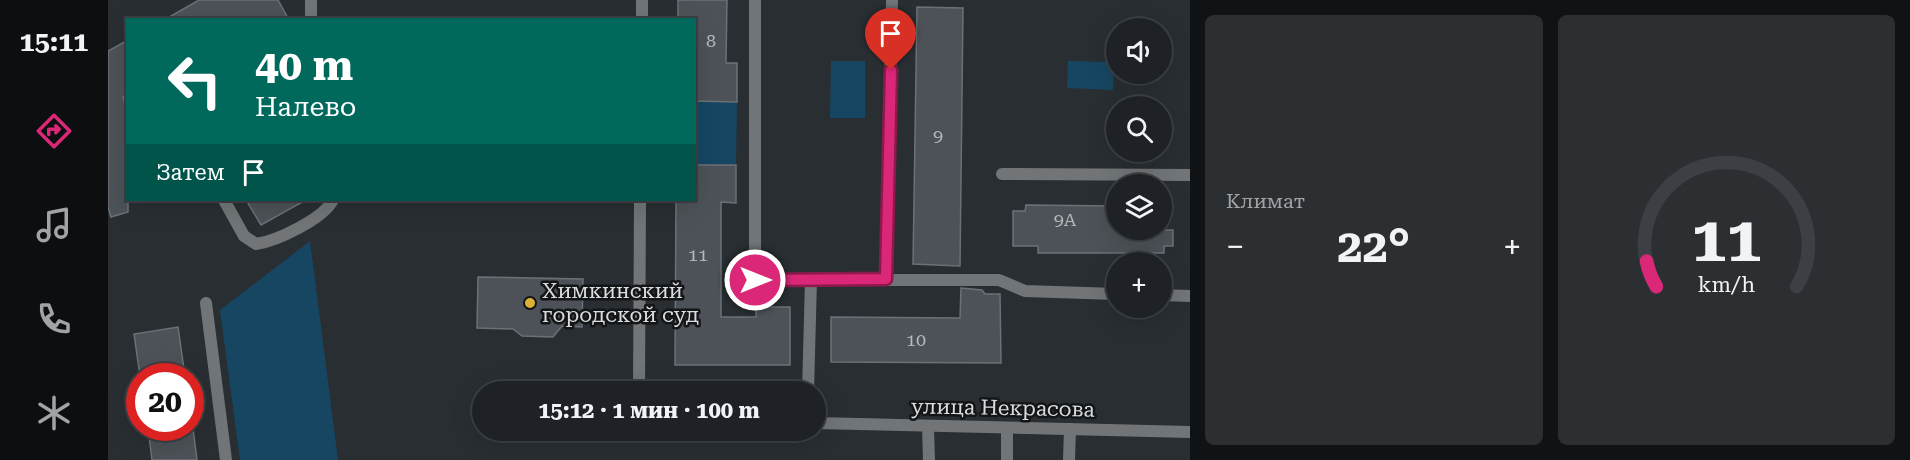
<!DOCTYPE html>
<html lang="ru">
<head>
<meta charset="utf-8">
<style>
  body { margin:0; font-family:"Roboto Serif",serif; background:#2b2f32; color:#f1f3f6; height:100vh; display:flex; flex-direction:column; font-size:22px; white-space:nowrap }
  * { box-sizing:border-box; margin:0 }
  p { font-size:20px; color:#a1a4a7 }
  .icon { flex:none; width:33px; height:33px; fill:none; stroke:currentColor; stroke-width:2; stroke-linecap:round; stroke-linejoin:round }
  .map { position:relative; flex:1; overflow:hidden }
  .side { display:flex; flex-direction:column; gap:15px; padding:15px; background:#101315; width:720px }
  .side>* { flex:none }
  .hud { position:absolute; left:18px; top:18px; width:570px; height:183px; border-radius:0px; box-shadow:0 6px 24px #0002,0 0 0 2px #3c3f43; background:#00695c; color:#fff; overflow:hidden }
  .fabs { position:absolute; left:998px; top:18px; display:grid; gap:12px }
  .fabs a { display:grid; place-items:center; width:66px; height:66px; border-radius:50%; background:#1e2226; box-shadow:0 6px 24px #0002,0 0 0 2px #3c3f43; font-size:30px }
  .speed { position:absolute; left:18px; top:363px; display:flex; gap:12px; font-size:30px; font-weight:700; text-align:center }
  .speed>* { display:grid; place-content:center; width:78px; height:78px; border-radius:50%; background:#1e2226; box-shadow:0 6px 24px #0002,0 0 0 2px #3c3f43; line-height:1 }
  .speed .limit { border:9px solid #d22; background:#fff; color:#111 }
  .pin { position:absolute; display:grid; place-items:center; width:51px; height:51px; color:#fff; margin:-62px -26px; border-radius:50% 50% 50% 0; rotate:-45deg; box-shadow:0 0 6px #0007 }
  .pin .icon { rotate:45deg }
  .me { position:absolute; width:66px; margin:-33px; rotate:90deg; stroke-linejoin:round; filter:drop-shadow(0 0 4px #0008) }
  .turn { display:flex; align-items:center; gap:21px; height:126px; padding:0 30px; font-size:27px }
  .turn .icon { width:78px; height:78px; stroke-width:2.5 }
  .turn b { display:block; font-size:42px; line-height:51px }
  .then { display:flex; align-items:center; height:57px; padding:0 30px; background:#0003; gap:12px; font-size:22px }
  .big { font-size:45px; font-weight:700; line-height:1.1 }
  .side .tile { flex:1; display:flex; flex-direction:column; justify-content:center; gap:9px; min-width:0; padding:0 21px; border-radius:9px; background:#2b2f32 }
  .side .dial { align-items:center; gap:0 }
  .dial svg { height:156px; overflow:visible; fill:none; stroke:#3c3f43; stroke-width:7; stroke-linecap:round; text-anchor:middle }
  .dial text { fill:#f1f3f6; stroke:none }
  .heat { display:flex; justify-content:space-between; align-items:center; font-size:33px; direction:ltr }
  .side .tiles { flex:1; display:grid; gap:15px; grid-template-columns:repeat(2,1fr) }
  .trip { position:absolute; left:364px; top:381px; width:354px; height:60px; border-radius:30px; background:#1e2226; box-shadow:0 6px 24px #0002,0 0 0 2px #3c3f43; font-weight:700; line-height:60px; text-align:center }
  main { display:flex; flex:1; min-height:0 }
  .dock { display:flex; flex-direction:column; width:108px; justify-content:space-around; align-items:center; background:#0c0e0f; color:#a1a4a7 }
  .dock .icon { width:42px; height:42px }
  .dock .current { color:#db2777 }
  .dock b { font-size:27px; color:#f1f3f6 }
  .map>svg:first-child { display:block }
  .green { fill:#174662 }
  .building { fill:#4c5257; stroke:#6b7277; stroke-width:1.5 }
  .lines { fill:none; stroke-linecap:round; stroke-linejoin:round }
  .lane { stroke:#727577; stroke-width:12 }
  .street { stroke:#727577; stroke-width:12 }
  .route-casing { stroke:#8e194d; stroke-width:15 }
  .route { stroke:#db2777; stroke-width:10 }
  .poi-dot { fill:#ddb133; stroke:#131517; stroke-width:2 }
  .labels { text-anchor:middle; stroke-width:5; stroke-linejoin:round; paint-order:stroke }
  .number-label { font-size:18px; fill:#b6babe }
  .poi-label { font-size:21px; fill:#d9dde0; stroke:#131517; text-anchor:start }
  .street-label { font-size:21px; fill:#d9dde0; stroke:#131517 }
</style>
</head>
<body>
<main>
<nav class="dock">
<b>15:11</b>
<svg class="icon current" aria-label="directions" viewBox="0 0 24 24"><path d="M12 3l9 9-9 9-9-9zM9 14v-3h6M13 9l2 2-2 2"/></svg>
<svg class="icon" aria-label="music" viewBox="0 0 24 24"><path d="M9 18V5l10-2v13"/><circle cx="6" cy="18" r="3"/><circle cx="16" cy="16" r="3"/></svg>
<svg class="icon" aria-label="phone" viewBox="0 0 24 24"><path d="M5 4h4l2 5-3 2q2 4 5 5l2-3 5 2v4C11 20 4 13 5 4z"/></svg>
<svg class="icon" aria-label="climate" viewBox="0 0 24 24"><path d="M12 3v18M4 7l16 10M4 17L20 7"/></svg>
</nav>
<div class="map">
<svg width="1082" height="460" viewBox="0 0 1082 460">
  <rect width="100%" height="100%" fill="#282e32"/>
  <g class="green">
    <polygon points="723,61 757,61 757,118 722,118"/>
    <polygon points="960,61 1006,62 1005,90 959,88"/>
    <polygon points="587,101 629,102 628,165 587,165"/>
    <polygon points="202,241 230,460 132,460 112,310"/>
  </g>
  <g class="building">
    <polygon points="91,0 170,0 181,20 56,20"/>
    <polygon points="570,0 619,0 618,63 629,63 629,102 586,101 586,20 570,20"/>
    <polygon points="809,7 855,8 852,266 805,264"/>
    <polygon points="20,40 20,94 15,97 20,112 20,212 3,217 0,207 0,51"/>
    <polygon points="586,165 628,165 628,203 613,202 613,317 648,317 648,307 682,307 682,365 567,365 568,200 586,200"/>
    <polygon points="138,200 198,200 153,225"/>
    <polygon points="918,205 1008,206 1008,230 1065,230 1065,246 1056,246 1056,253 930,253 930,246 905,246 905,211 917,211"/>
    <polygon points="370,277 475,279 474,327 454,326 445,337 414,336 405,329 369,328"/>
    <polygon points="853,288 874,290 877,294 892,294 893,363 723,362 723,317 852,318"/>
    <polygon points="70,327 77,376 32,376 26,334"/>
    <polygon points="40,428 85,428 89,460 44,460"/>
  </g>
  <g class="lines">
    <g class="lane">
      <polyline points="203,0 203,20"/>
      <polyline points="647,0 647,280 891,280 917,291 1008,294"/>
      <polyline points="894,174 1082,175"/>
      <path d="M116 200 136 236 148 244C169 241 215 219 225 200"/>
      <polyline points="778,279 784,0"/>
      <polyline points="1053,295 1082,296"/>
      <polyline points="98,303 118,460"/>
      <polyline points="700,392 703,280"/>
      <polyline points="820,426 821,460"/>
      <polyline points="899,460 899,428"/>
      <polyline points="961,460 962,429"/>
    </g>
    <g class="street">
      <polyline points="534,20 534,0"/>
      <polyline points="531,392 532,200"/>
      <polyline points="708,423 1082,432"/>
    </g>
  </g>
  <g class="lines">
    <g class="route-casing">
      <polyline id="route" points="647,280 778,279 783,70"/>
    </g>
    <use href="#route" class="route"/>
  </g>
  <circle class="poi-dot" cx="422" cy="303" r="6"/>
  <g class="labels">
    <g class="number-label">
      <text x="603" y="47">8</text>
      <text x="830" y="142">9</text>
      <text x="957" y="226">9А</text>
      <text x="590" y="261">11</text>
      <text x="808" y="346">10</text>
    </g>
    <g class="poi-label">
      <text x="434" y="298">Химкинский<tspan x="434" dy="24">городской суд</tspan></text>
    </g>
    <g class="street-label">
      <text transform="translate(895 408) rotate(1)" y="7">улица Некрасова</text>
    </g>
  </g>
</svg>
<div class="fabs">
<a><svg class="icon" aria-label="sound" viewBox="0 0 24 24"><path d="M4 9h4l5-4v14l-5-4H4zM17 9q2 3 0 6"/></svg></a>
<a><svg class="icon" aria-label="search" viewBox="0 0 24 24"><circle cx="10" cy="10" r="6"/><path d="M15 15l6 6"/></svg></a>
<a><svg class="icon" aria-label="layers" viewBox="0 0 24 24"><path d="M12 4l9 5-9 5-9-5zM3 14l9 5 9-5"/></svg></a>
<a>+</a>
</div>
<div class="speed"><div class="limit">20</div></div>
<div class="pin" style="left:783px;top:70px;background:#d93025"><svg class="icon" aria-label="arrive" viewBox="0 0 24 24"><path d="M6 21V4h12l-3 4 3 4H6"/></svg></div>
<svg class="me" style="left:647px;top:280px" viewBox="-20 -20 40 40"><circle r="17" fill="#db2777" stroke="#fff" stroke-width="3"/><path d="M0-11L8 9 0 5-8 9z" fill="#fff"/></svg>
<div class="trip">15:12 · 1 мин · 100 m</div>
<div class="hud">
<div class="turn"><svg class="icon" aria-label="left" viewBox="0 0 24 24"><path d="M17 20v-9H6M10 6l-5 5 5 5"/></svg><div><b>40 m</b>Налево</div></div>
<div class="then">Затем<svg class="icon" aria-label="arrive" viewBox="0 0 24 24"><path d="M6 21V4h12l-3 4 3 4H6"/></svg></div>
</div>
</div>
<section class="side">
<div class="tiles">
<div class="tile"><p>Климат</p>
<div class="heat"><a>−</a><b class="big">22°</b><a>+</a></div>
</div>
<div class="tile dial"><svg viewBox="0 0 100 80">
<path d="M14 69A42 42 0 1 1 86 69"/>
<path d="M14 69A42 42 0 0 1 9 56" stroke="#db2777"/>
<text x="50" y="56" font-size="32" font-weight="700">11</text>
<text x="50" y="72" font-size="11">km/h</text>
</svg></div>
</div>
</section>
</main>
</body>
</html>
